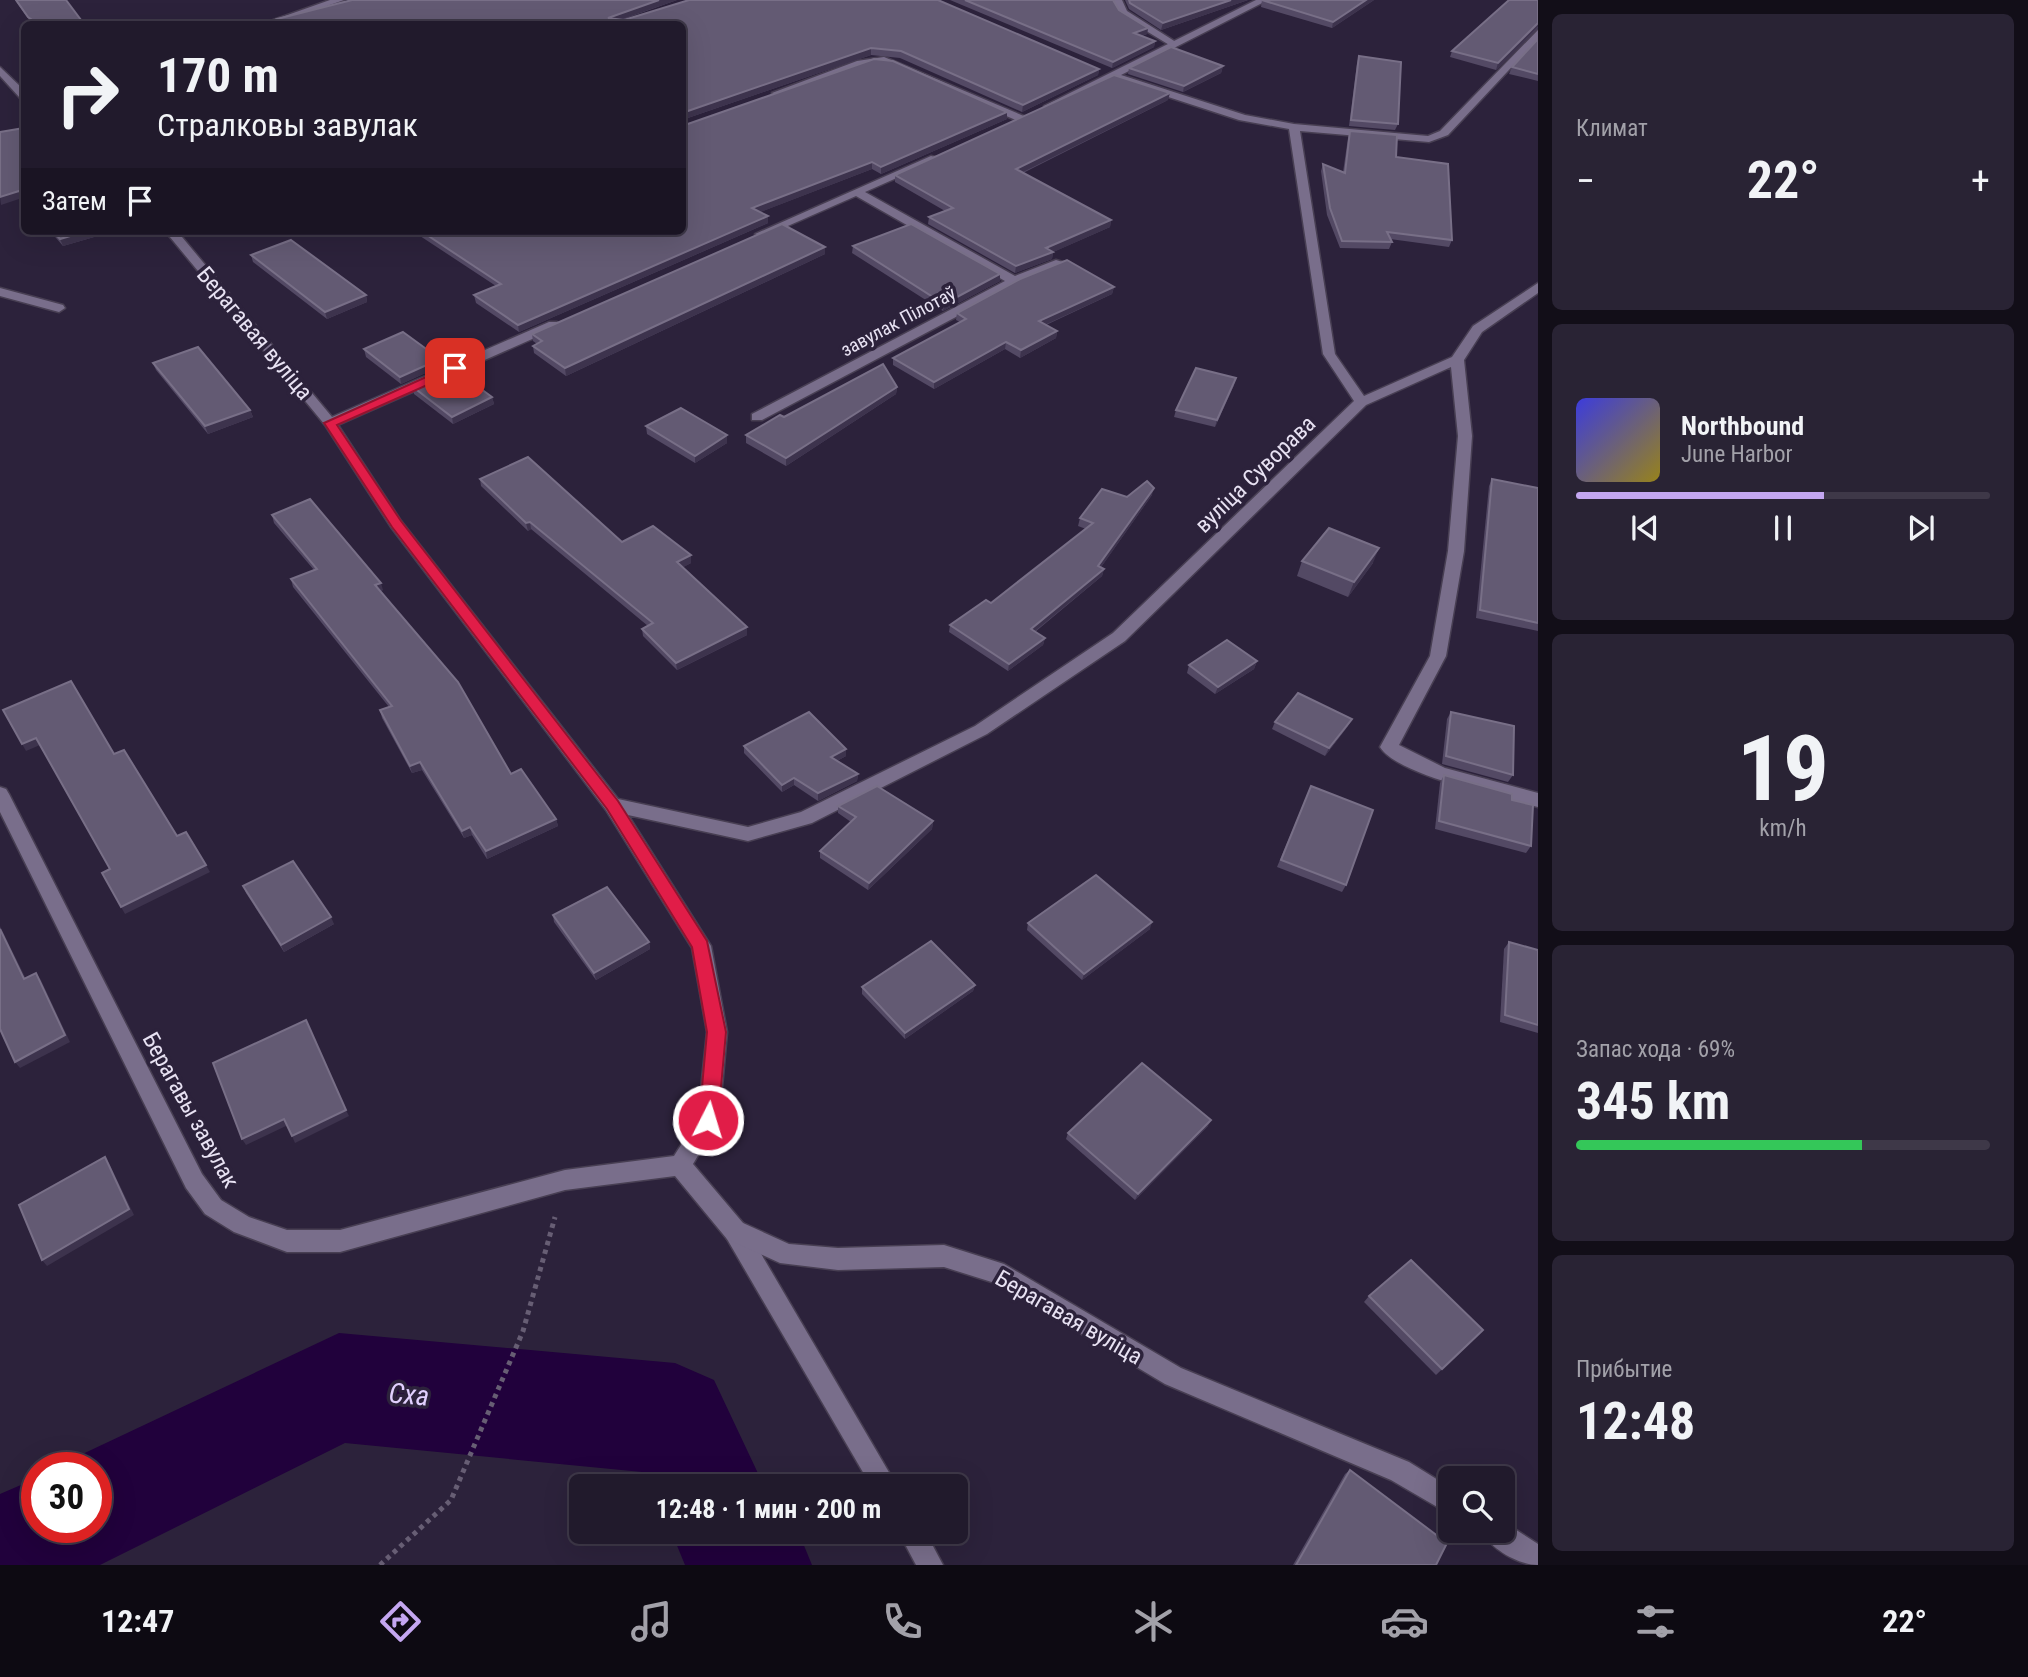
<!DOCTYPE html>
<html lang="ru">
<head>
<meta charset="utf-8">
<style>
  body { margin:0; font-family:"Roboto Condensed",sans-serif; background:#292334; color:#f1f3f6; height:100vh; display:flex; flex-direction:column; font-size:26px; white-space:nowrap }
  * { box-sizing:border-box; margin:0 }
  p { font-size:23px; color:#a2a1a9 }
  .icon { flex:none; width:38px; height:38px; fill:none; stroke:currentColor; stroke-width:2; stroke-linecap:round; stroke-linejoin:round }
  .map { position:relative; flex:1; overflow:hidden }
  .panel { display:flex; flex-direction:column; gap:14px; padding:14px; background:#120e18; width:490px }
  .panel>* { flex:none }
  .banner { position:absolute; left:21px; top:21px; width:665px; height:214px; border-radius:10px; box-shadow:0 7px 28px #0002,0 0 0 2px #3e3848; background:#211a2c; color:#f1f3f6; overflow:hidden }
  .fabs { position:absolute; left:1438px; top:1466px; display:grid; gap:14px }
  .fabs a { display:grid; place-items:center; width:77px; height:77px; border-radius:10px; background:#211a2c; box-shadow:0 7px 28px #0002,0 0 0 2px #3e3848; font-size:35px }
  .speed { position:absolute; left:21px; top:1452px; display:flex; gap:14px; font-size:35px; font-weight:700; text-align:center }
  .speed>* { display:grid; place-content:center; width:91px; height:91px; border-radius:50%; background:#211a2c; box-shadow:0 7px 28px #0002,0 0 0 2px #3e3848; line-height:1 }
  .speed .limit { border:10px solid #d22; background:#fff; color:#111 }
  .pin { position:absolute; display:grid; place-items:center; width:60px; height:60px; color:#fff; margin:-30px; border-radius:14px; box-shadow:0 4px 10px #0006 }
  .me { position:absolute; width:77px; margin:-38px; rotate:5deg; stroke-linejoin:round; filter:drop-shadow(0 0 5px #0008) }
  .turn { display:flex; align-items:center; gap:24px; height:147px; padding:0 21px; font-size:32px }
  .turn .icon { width:91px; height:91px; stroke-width:2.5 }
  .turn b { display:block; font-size:49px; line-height:60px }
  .then { display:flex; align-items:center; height:66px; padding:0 21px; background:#0003; gap:14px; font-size:26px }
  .big { font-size:52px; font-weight:700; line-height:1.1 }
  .panel .widget { flex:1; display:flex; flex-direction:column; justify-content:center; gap:10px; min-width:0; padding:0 24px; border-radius:10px; background:#292334 }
  .panel .dial { align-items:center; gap:0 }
  .dial b { font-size:91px; line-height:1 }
  .song { display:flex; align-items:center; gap:21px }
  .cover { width:84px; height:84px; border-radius:10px; background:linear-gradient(135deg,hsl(240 70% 55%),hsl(50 70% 35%)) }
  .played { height:7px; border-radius:4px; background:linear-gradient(90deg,#c4a7f1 60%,#3e3848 60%) }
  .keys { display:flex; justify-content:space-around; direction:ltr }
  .heat { display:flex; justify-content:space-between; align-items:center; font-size:38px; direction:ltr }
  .charge { height:10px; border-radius:5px; background:linear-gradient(90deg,#34c759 69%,#3e3848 0) }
  .trip { position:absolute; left:569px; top:1474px; width:399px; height:70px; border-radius:10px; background:#211a2c; box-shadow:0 7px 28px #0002,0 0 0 2px #3e3848; font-weight:700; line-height:70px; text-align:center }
  .menu { display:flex; height:112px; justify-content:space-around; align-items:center; background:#0d0a12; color:#a2a1a9 }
  .menu .icon { width:49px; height:49px }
  .menu .selected { color:#c4a7f1 }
  .menu b { font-size:32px; color:#f1f3f6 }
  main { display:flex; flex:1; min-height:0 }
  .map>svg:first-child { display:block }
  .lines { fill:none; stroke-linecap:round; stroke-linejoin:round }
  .river { fill:#21013c; fill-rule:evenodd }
  .service-casing { stroke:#483f53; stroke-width:3 }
  .minor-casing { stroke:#483f53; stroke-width:3 }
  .path { stroke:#675e74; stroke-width:5; stroke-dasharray:4.5 4.5; stroke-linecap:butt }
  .service { fill:#796e8b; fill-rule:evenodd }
  .minor { fill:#796e8b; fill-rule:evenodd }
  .wall { fill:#534964 }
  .shaded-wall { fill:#3d334d }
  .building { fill:#635a73; stroke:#786f87; stroke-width:2 }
  .route { fill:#e11d48; stroke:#92132f; stroke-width:2 }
  .labels { text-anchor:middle; stroke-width:7; stroke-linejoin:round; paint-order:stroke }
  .far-street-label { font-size:19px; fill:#e8e2f3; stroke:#2c223b }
  .street-label { font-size:23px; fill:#e8e2f3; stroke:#2c223b }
  .near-water-label { font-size:28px; font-style:italic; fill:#e1d0fe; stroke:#2c223b }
</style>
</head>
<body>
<main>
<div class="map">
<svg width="1538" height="1565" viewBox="0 0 1538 1565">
  <rect width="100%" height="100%" fill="#2c223b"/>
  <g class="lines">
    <g class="river">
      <polygon points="339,1333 675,1363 714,1380 764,1486 648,1486 642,1472 345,1443 100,1565 0,1565 0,1494 37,1478 37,1528 96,1528 96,1468 55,1467"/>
      <polygon points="671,1531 798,1531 812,1565 685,1565"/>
    </g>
    <g class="service-casing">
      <g id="service">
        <polygon points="1112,0 1122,0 1127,11 1179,44 1171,46 1120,15"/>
        <polygon points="0,288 63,305 65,308 59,312 0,296"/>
        <polygon points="735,1220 743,1223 897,1486 871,1486 727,1239 724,1231 727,1223"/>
        <polygon points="898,1531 925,1531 943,1565 916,1565"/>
      </g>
    </g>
    <g class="minor-casing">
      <g id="minor">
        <polygon points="330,0 344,0 275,24 265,23"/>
        <path d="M1256 0H1268L1121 75 1245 115 1294 124 1428 136 1440 131 1538 30V39L1448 135 1429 142 1300 131 1335 354 1364 396 1452 357 1473 326 1538 283V293L1482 332 1464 360 1472 436 1464 551 1446 656 1399 745 1445 768 1538 793V807C1504 797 1398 776 1380 747L1430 656 1448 551 1458 436 1451 367 1366 405 1125 641 987 734 812 823 748 841 628 815 711 946 727 1032 719 1120 693 1164 743 1223 789 1244 838 1248 944 1245 1004 1264 1181 1368 1409 1462 1451 1488V1515L1391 1480 1165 1384 998 1284 944 1267 838 1270 780 1263 727 1239 675 1176 565 1190 340 1252H287L234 1232 205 1214 186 1188 0 812V787L6 789 9 794 202 1174 221 1200 249 1217 287 1230H340L565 1170 674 1156 698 1118 707 1032 692 948 606 810 391 527 325 425 165 231H177L332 417 549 322H557V328L338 425 401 521 618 799 748 827 801 812 975 726 1113 633 1354 401 1323 354 1289 129 1239 120 1113 79 1053 108 1044 106Z"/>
        <polygon points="884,57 1026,117 1027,119 1018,121 883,63 863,66 781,95 772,93 857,61"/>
        <polygon points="0,67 24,90 24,99 20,98 0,76"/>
        <polygon points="931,156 935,157 935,161 865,192 1015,276 1056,260 1066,263 1018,284 762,420 752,420 752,414 1005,281 856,196 765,236 755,234"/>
        <path d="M1504 1522 1538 1544V1565C1519 1565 1490 1549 1482 1531H1503Z"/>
      </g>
    </g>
    <polyline class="path" points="380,1565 451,1500 523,1331 555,1217"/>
    <use href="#service" class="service"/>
    <use href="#minor" class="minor"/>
  </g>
  <g class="wall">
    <polygon points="15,0 66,0 84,24 32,24"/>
    <polygon points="352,0 677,0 621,20 624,20 689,0 938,0 1099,69 1098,75 1022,112 900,58 871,55 682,120 682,24 278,24 277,19"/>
    <polygon points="950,0 1113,0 1119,10 1148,28 1147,34 1142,36 1155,41 1154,47 1112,68"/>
    <polygon points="1125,0 1248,0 1161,30 1129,9"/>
    <polygon points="1262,0 1374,0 1332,28 1261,7"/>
    <polygon points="1538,0 1538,28 1496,70 1450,57 1452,51"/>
    <polygon points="1538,39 1538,81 1509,74 1512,67"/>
    <polygon points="1359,56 1398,124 1395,130 1349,126 1357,63"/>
    <polygon points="1223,66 1221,73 1183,92 1128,74 1129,68"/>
    <polygon points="1168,100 1023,173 1111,220 1110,227 1053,252 1052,259 1015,273 928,224 929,217 945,211 895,182 895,175"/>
    <polygon points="1007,119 881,174 872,169 760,212 768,223 519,332 476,303 474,295 496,286 414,232 413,231 682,231 682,126"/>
    <polygon points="1350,131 1396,157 1452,240 1449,247 1390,239 1392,242 1389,249 1340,248 1327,215 1321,171 1323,164 1343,172 1348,138"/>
    <polygon points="50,231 100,231 101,235 63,246"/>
    <polygon points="853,246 1000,281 943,311 852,253"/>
    <polygon points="825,247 825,254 566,376 534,353 533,346 537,344 533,341 532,334"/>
    <polygon points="251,255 366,295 367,302 327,319 253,262"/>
    <polygon points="1114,287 1112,294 1046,325 1057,331 1056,338 1020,358 1005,349 934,389 893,365 893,358 960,322 956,320 957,313"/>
    <polygon points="364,349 440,359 441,366 401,384 366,357"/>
    <polygon points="153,363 250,410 253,417 208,434 156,370"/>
    <polygon points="1234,385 1215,427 1174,417 1176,410"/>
    <polygon points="413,387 492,397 494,404 453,424 414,394"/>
    <polygon points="897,387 896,394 786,466 746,443 746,435"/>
    <polygon points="646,426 727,443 695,463 647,434"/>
    <polygon points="480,479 622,542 691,563 683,567 747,635 677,670 643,636 642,629 648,626 531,529 528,531 481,486"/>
    <polygon points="1492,479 1538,488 1538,631 1476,618 1489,486"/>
    <polygon points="1152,495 1101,567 1104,569 1102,576 1035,632 1045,638 1043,645 1008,671 949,632 950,625 991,603 1086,529 1078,526 1080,518 1127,497"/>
    <polygon points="272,515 383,590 380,591 511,774 556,819 558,826 487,859 472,835 464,838 422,770 412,773 382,718 380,710 389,707 293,587 291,579 314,570 274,523"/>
    <polygon points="1302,561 1373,563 1348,597 1297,576"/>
    <polygon points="1257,661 1254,669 1215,694 1187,673 1189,665"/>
    <polygon points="1451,712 1513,775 1508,782 1442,764 1447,719"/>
    <polygon points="1275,722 1348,726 1325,756 1272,729"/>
    <polygon points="744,746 846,756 837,761 858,774 857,781 818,801 794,785 782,792 744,753"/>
    <polygon points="1444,775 1512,800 1531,846 1526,853 1435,829 1440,783"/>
    <polygon points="1311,786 1346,885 1342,892 1277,867"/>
    <polygon points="838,806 933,821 932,829 868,890 820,858 820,851 851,822 838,813"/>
    <polygon points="243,886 334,924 284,952 246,893"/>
    <polygon points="553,915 649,942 650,949 596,980 554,922"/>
    <polygon points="1028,923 1150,929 1082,980 1027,930"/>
    <polygon points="1509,942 1538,950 1538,1033 1500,1022 1504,949"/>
    <polygon points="975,985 973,991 905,1039 862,994 862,987"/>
    <polygon points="1208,1126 1135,1200 1066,1139 1068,1133"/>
    <polygon points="1369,1296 1483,1330 1436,1375 1364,1302"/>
    <polygon points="1350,1470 1436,1565 1293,1565 1345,1474"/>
  </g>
  <g class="shaded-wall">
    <polygon points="659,0 677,0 608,24 608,18"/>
    <polygon points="1231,0 1248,0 1161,30 1163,23"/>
    <polygon points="1366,0 1374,0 1332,28 1333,22"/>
    <polygon points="1538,23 1538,27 1496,70 1498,63"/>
    <polygon points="1148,28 1147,34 1132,39 1134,33"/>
    <polygon points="1155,41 1154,47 1112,68 1113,62"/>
    <polygon points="871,48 871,55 682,120 682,113"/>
    <polygon points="1223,66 1221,73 1183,92 1184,86"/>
    <polygon points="1099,69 1098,75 1022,112 1023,105"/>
    <polygon points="1170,93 1168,100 1015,176 1016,169"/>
    <polygon points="1007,112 1007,119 881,174 881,167"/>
    <polygon points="872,162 872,169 753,215 752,208"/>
    <polygon points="19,191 22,198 1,205 0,197"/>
    <polygon points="768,216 768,223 519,332 518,325"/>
    <polygon points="1111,220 1110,227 1049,254 1053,252 1052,259 1015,273 1016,266 1046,248"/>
    <polygon points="87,231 100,231 101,235 63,246 60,239"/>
    <polygon points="825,247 825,254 566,376 565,368"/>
    <polygon points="1000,274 1000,281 943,311 944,304"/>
    <polygon points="1114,287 1112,294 1038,328 1039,321"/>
    <polygon points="366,295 367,302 327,319 325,312"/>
    <polygon points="1057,331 1056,338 1020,358 1021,350"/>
    <polygon points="1006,342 1005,349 934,389 934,382"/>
    <polygon points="440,359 441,366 401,384 400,377"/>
    <polygon points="1236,378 1234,385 1215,427 1217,420"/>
    <polygon points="897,387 896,394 786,466 786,458"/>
    <polygon points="492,397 494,404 453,424 452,417"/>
    <polygon points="250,410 253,417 208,434 205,426"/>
    <polygon points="727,435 727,443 695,463 695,456"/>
    <polygon points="1154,488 1152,495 1097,573 1098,566"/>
    <polygon points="530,522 531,529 528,531 526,523"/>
    <polygon points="1379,548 1373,563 1348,597 1354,582"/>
    <polygon points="691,555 691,563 678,570 677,562"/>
    <polygon points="1104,569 1102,576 1029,636 1031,629"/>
    <polygon points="381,583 383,590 377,593 375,585"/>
    <polygon points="747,627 747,635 677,670 676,663"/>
    <polygon points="1045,638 1043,645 1008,671 1009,664"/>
    <polygon points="1257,661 1254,669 1215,694 1218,687"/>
    <polygon points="1352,719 1348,726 1325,756 1329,748"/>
    <polygon points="36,738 40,745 26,751 22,744"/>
    <polygon points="846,749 846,756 831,764 831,757"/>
    <polygon points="420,762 422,770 412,773 410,766"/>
    <polygon points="858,774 857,781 818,801 818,793"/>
    <polygon points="794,778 794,785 782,792 782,785"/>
    <polygon points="556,819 558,826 487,859 486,851"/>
    <polygon points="933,821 932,829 868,890 869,883"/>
    <polygon points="470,827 472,835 464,838 462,831"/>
    <polygon points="206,865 210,872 125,914 121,907"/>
    <polygon points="331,917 334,924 284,952 281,945"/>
    <polygon points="1152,922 1150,929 1082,980 1084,974"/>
    <polygon points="0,926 29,985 24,979 0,929"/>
    <polygon points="649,942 650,949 596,980 594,973"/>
    <polygon points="36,973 41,980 70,1042 20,1068 15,1062"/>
    <polygon points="975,985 973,991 905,1039 905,1033"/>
    <polygon points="346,1110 349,1116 295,1143 292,1136"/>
    <polygon points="284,1119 288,1125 246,1145 242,1139"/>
    <polygon points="1211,1120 1208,1126 1135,1200 1138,1194"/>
    <polygon points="105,1157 109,1163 134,1215 47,1266 42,1260"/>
  </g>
  <g class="building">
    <polygon points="16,0 66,0 84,24 38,24 28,17"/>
    <polygon points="352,0 659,0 608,18 624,20 689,0 938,0 1099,69 1023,105 901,51 871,48 682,113 682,24 283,24 277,19"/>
    <polygon points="965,0 1113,0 1119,10 1148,28 1134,33 1155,41 1113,62"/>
    <polygon points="1129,0 1231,0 1163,23 1130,3"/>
    <polygon points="1262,0 1366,0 1333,22"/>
    <polygon points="1509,0 1538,0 1538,23 1498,63 1452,51"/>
    <polygon points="1538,39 1538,74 1512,67"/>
    <polygon points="1171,47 1223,66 1184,86 1129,68"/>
    <polygon points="1359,56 1401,62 1398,124 1351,120"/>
    <polygon points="874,59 893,61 1007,112 881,167 872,162 752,208 768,216 518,325 474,295 501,284 421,231 682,231 682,126"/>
    <polygon points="1114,75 1170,93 1016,169 1111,220 1046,248 1053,252 1016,266 929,217 953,208 895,175"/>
    <polygon points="24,128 24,198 19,191 0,197 0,132"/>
    <polygon points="1350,131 1397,135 1396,157 1448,164 1452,240 1387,232 1392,242 1342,241 1330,208 1323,164 1345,173"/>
    <polygon points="782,224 825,247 565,368 533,346 542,341 532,334"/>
    <polygon points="911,224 1000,274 944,304 853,246"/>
    <polygon points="53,231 87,231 60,239"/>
    <polygon points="291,240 366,295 325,312 251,255"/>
    <polygon points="1067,260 1114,287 1039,321 1057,331 1021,350 1006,342 934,382 893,358 966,319 957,313 1020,279"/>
    <polygon points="403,332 440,359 400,377 364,349"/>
    <polygon points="198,347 250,410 205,426 153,363"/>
    <polygon points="883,364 897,387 786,458 746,435 780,415 784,417"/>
    <polygon points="1196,368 1236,378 1217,420 1176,410"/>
    <polygon points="454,369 492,397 452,417 413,387"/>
    <polygon points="681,408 727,435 695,456 646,426"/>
    <polygon points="528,457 622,542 653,526 691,555 677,562 747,627 676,663 642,629 653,623 530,522 526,523 480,479"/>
    <polygon points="1492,479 1538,488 1538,623 1480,610"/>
    <polygon points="1147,481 1154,488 1098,566 1104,569 1031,629 1045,638 1009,664 950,625 986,600 991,603 1093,523 1080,518 1102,489 1127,497"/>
    <polygon points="310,499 381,583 375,585 458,682 511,774 521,769 556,819 486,851 470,827 462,831 420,762 410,766 380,710 392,706 291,579 317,569 272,515"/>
    <polygon points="1329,528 1379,548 1354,582 1302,561"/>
    <polygon points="1227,640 1257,661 1218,687 1189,665"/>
    <polygon points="71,681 114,754 124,750 177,836 186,832 206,865 121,907 102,873 110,869 36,738 22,744 3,710"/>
    <polygon points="1298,693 1352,719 1329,748 1275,722"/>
    <polygon points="809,712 846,749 831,757 858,774 818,793 794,778 782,785 744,746"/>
    <polygon points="1451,712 1514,726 1513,775 1446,756"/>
    <polygon points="1444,775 1512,794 1512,800 1533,805 1531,846 1439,821"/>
    <polygon points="877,786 933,821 869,883 820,851 856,817 838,806"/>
    <polygon points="1311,786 1373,810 1346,885 1281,860"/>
    <polygon points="293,861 331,917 281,945 243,886"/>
    <polygon points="1096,875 1152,922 1084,974 1028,923"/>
    <polygon points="607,887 649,942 594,973 553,915"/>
    <polygon points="0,929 24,979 36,973 65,1035 15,1062 0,1029"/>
    <polygon points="931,941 975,985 905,1033 862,987"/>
    <polygon points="1509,942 1538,950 1538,1025 1505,1015"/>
    <polygon points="306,1020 346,1110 292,1136 284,1119 242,1139 213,1063"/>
    <polygon points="1142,1063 1211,1120 1138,1194 1068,1133"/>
    <polygon points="105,1157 129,1209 42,1260 19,1205"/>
    <polygon points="1411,1260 1483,1330 1442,1369 1369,1296"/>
    <polygon points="1350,1470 1447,1543 1436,1565 1296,1565"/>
  </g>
  <polygon class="route" points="455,364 461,368 459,371 337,425 401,521 618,801 707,941 726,1032 718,1120 715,1126 708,1128 702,1126 699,1120 707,1032 692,947 607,809 392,527 324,423"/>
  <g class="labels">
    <g class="far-street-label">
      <text transform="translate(898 321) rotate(-28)" y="7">завулак Пілотаў</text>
    </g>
    <g class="street-label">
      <text transform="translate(255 333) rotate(50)" y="8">Берагавая вуліца</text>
      <text transform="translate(1255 474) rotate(-44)" y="8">вуліца Суворава</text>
      <text transform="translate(191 1110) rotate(61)" y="8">Берагавы завулак</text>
      <text transform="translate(1069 1317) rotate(30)" y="8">Берагавая вуліца</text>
    </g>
    <g class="near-water-label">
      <text transform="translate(409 1394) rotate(5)" y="10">Сха</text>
    </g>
  </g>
</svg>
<div class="fabs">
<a><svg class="icon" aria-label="search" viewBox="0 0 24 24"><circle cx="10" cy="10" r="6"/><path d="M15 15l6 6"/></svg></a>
</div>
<div class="speed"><div class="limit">30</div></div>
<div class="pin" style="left:455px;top:368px;background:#d93025"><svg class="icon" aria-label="arrive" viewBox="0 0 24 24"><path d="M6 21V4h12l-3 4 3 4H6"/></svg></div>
<svg class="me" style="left:708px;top:1120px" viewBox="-20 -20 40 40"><circle r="17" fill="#e11d48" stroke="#fff" stroke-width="3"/><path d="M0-11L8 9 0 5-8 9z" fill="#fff"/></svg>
<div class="trip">12:48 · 1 мин · 200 m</div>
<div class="banner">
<div class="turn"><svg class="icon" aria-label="right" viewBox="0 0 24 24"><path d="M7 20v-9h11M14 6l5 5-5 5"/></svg><div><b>170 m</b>Стралковы завулак</div></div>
<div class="then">Затем<svg class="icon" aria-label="arrive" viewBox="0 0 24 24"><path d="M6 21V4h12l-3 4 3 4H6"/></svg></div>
</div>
</div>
<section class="panel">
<div class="widget"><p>Климат</p>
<div class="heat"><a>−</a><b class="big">22°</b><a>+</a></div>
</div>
<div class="widget">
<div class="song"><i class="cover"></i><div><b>Northbound</b><p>June Harbor</p></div></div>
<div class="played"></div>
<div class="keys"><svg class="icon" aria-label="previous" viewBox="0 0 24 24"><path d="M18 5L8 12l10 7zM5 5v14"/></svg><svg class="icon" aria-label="pause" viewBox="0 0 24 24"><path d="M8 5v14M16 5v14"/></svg><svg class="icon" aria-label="next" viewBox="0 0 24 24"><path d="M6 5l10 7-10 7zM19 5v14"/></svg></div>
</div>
<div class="widget dial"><b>19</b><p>km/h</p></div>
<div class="widget"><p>Запас хода · 69%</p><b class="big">345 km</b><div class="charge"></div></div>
<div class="widget"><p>Прибытие</p><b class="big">12:48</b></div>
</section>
</main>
<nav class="menu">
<b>12:47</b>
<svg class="icon selected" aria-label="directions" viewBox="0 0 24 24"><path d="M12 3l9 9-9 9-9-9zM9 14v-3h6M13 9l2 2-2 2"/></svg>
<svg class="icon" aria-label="music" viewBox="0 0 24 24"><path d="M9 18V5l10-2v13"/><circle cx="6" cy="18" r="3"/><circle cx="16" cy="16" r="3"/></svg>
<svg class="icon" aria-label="phone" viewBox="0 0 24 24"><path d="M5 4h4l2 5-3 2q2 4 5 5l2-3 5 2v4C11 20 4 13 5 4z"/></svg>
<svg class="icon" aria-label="climate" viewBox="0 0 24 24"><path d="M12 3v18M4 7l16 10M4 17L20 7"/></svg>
<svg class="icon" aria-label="car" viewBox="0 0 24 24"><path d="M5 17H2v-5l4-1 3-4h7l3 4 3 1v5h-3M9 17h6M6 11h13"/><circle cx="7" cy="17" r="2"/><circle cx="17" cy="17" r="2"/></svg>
<svg class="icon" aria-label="filters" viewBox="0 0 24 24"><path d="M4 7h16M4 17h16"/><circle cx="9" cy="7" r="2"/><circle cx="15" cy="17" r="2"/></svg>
<b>22°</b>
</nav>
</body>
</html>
